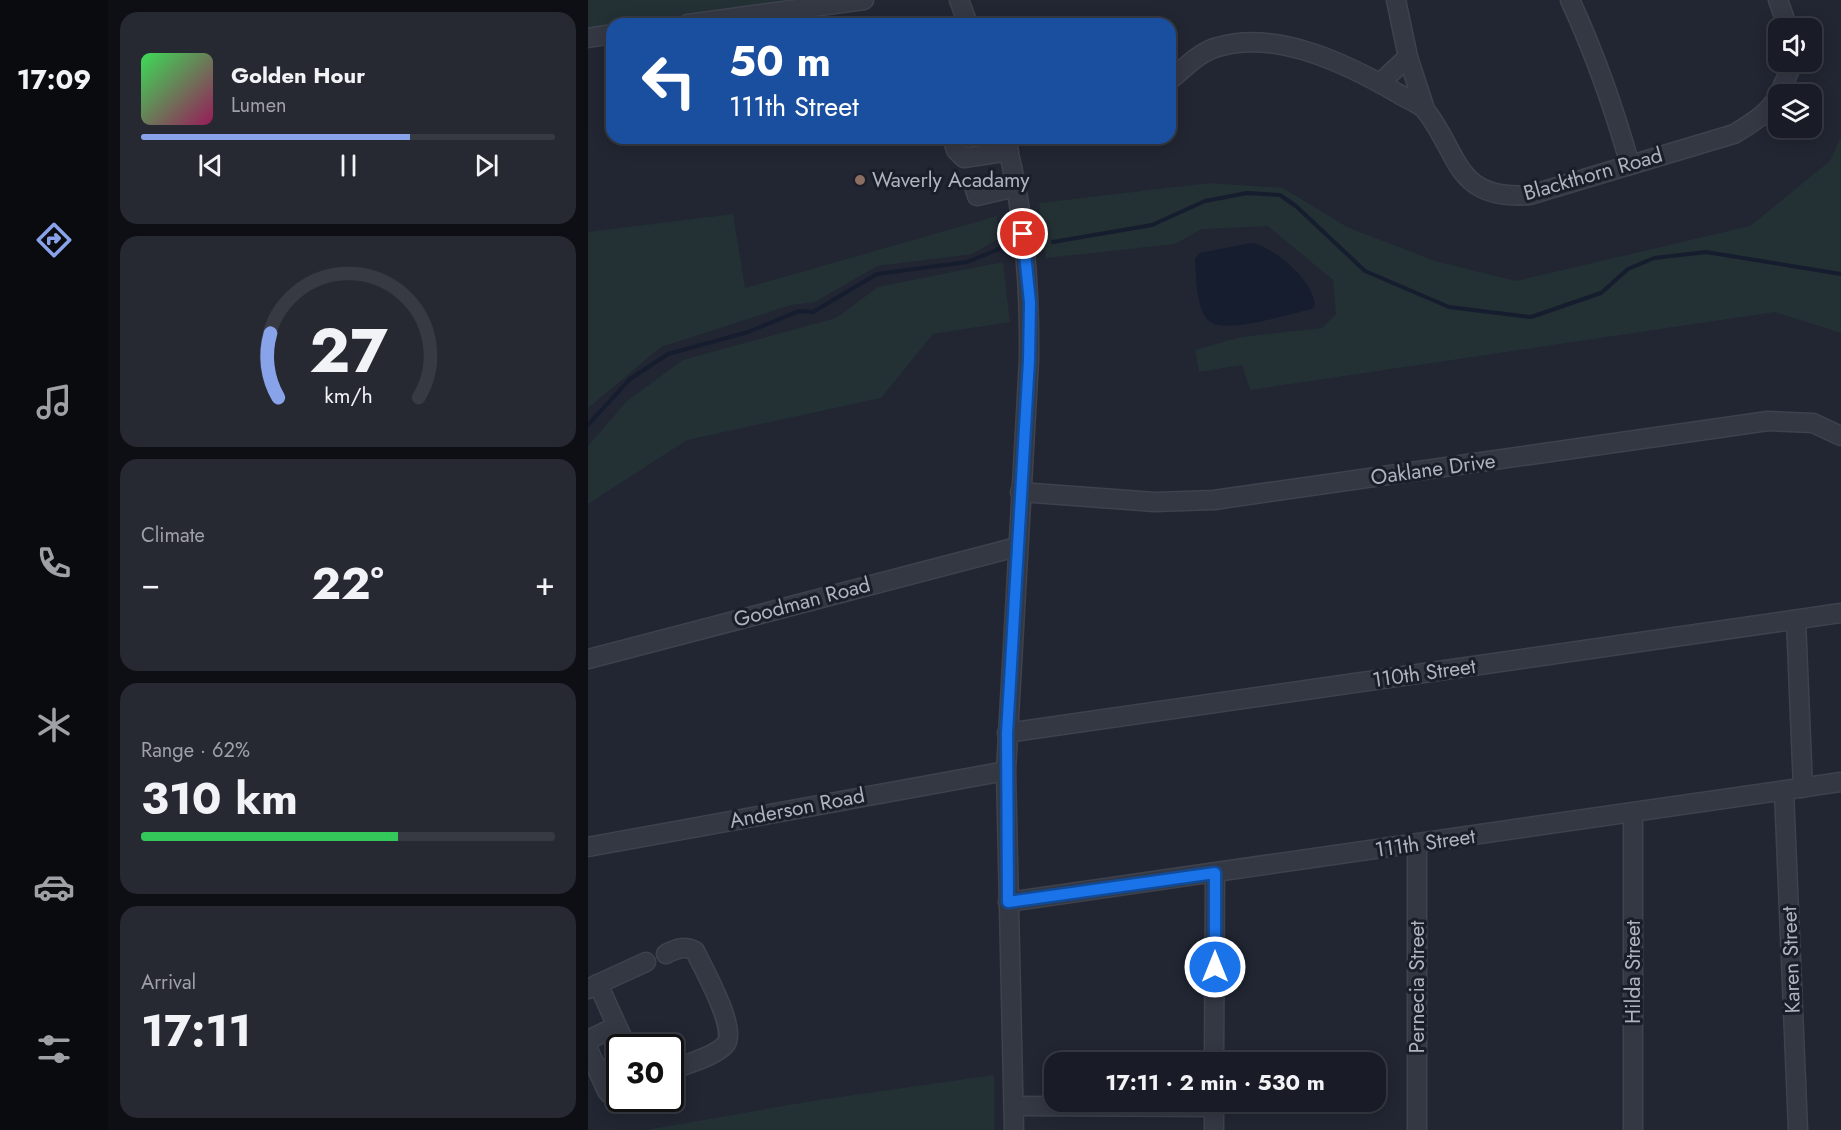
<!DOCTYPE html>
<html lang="en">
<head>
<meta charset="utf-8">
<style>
  body { margin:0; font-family:Jost,sans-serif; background:#262932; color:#f1f3f6; height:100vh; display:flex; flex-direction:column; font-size:22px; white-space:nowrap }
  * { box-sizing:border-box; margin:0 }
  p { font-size:20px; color:#9fa1a7 }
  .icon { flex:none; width:33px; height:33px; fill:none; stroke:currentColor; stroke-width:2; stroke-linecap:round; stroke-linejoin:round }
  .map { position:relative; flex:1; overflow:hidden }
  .sheet { display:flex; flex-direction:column; gap:12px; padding:12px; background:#0e0f15; width:480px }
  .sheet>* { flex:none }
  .top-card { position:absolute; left:18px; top:18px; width:570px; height:126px; border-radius:18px; box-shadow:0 3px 15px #0003,0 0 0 2px #373a43; background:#1a4fa0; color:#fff; overflow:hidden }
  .tools { position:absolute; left:1180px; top:18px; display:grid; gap:12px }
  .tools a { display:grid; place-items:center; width:54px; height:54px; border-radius:12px; background:#191c26; box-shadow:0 3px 15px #0003,0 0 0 2px #373a43; font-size:30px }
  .speed { position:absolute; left:18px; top:1034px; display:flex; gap:12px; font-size:30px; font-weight:700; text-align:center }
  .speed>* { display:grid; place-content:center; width:78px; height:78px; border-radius:50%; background:#191c26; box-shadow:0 3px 15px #0003,0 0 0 2px #373a43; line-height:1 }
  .speed .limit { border:3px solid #111; border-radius:9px; background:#fff; color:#111 }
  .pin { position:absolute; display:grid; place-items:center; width:51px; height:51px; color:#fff; margin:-26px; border:3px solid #fff; border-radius:50%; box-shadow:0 2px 6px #0007 }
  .me { position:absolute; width:66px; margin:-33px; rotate:0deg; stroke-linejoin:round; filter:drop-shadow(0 0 4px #0008) }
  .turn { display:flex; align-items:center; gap:21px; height:126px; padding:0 24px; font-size:27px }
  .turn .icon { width:78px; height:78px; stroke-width:2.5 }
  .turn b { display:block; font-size:42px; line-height:51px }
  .big { font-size:45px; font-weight:700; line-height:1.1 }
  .sheet .card { flex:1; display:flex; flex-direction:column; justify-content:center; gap:9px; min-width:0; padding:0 21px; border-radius:18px; background:#262932 }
  .sheet .dial { align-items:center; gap:0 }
  .dial svg { height:156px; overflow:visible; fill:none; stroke:#373a43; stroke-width:7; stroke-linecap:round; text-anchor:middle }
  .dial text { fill:#f1f3f6; stroke:none }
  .song { display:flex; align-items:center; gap:18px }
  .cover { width:72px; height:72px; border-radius:9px; background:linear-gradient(135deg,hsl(130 70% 55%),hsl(330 70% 35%)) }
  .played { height:6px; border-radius:3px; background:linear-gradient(90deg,#89a3ea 65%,#373a43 65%) }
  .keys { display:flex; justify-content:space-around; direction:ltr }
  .heat { display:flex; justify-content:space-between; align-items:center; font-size:33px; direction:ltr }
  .charge { height:9px; border-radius:4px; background:linear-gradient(90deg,#34c759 62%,#373a43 0) }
  .trip { position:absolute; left:456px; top:1052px; width:342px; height:60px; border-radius:18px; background:#191c26; box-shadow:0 3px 15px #0003,0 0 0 2px #373a43; font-weight:700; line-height:60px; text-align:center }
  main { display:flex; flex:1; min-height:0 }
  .dock { display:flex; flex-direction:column; width:108px; justify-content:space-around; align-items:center; background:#0a0b0f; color:#9fa1a7 }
  .dock .icon { width:42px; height:42px }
  .dock .current { color:#89a3ea }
  .dock b { font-size:27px; color:#f1f3f6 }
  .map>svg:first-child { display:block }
  .green { fill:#233034 }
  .water { fill:#161d2e }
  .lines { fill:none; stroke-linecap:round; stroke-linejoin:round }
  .stream { stroke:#161d2e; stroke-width:4 }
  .minor-casing { stroke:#3d424d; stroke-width:21 }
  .minor { stroke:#343843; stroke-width:18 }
  .route-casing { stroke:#114b97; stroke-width:15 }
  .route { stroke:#1a73e8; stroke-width:10 }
  .education-dot { fill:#8d6e63; stroke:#1a1e28; stroke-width:2 }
  .labels { text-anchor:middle; stroke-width:6; stroke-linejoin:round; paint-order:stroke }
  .street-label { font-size:21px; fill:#aeb3c0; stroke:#1a1e28 }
  .poi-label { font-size:21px; fill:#aeb3c0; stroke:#1a1e28; text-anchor:start }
</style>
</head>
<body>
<main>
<nav class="dock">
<b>17:09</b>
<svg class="icon current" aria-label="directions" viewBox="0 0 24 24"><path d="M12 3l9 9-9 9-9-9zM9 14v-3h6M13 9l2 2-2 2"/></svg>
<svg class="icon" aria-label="music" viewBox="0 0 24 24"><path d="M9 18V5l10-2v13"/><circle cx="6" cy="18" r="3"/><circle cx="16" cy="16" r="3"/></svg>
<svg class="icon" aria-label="phone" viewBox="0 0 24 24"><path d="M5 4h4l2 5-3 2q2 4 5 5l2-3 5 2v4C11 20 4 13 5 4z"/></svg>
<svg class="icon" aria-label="climate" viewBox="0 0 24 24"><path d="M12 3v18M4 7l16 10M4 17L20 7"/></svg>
<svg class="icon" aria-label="car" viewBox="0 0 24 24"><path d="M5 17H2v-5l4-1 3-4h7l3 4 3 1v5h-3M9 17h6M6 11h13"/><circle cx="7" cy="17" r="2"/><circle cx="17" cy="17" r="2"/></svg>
<svg class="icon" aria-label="filters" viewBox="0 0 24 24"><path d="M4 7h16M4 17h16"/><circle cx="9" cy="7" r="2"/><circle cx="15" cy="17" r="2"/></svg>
</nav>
<section class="sheet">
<div class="card">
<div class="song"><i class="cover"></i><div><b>Golden Hour</b><p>Lumen</p></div></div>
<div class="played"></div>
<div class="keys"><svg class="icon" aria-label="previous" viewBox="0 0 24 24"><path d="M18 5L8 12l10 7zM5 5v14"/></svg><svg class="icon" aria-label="pause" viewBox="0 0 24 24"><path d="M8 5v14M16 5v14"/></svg><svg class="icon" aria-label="next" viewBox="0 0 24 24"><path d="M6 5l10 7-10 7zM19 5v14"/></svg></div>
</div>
<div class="card dial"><svg viewBox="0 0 100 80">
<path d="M14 69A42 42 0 1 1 86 69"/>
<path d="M14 69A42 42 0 0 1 10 36" stroke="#89a3ea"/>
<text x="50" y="56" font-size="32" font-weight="700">27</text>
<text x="50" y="72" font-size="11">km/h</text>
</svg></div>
<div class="card"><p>Climate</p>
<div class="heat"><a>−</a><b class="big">22°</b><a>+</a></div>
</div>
<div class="card"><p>Range · 62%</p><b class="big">310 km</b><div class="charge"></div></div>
<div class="card"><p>Arrival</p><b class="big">17:11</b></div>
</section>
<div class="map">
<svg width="1253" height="1130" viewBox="0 0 1253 1130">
  <rect width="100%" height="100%" fill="#212632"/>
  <g class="green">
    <polygon points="0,0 202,0 202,2 0,28"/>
    <polygon points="1253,137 1253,333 1187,312 662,390 654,365 611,372 607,350 653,337 734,328 748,314 745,280 680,226 614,229 587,244 458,258 451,203 621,183 695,188 759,227 847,261 928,281 1162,226 1242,161"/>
    <polygon points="145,214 157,288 409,216 410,239 384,254 289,266 227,302 203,305 73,347 0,408 0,232"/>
    <polygon points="415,262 422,322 345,334 293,398 99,440 0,504 0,446 39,401 95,360 248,318 290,287"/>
    <polygon points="406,1075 406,1130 58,1130 224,1101"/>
  </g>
  <path class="water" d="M663 243C686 246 726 282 727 305L724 309C704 313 637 335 621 321 608 310 608 274 607 259L612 253Z"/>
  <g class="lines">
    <g class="stream">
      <polyline points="465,242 564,225 617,201 659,193 692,195 709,207 777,271 861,307 943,317 1013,293 1040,269 1066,258 1118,252 1253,274"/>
      <polyline points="0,425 42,379 80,354 160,332 211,311 225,312 289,274 379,262 411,249"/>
    </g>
    <g class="minor-casing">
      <g id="minor">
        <polyline points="371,0 380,24"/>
        <polyline points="808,0 820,57 837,109"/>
        <path d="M982 0C1007 54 1026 108 1042 165"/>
        <polyline points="1190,0 1200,28"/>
        <polyline points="100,24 276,0"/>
        <polyline points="0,38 24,34"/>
        <path d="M582 80C597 68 611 52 630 47 689 29 761 65 811 94 819 99 832 104 838 111 872 155 867 201 942 195L1146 134C1164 123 1180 114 1191 95"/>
        <polyline points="792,83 820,57"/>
        <polyline points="1191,94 1201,72 1202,62"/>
        <polyline points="364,138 368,150 376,158 421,151"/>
        <path d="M417 138C437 211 442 285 441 360L418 771 426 1130"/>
        <polyline points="386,186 389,196 428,187"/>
        <polyline points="432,492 567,502 626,500 1180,421 1225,423 1253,436"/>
        <polyline points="1208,620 1215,788"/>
        <polyline points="0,659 429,547"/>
        <polyline points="419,733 1253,613"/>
        <polyline points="1196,791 1210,1130"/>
        <polyline points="829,844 829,1130"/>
        <polyline points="0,847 418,771"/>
        <polyline points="420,902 1253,782"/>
        <path d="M78 954C88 949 96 945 107 951 115 968 151 1031 137 1045 124 1058 99 1063 82 1071"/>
        <polyline points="10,984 58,962"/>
        <polyline points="0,989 10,984 29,1026"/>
        <polyline points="0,1040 29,1026 39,1047"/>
        <polyline points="0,1049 19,1091 23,1095 32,1094"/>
        <polyline points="626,1062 627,873"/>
        <polyline points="426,1106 626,1107"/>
        <polyline points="626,1130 626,1101"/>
        <polyline points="1045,1130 1045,813"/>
      </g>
    </g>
    <use href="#minor" class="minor"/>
  </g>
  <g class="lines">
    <g class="route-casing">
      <polyline id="route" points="435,234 442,303 441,360 419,733 420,902 627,873 627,967"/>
    </g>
    <use href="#route" class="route"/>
  </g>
  <circle class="education-dot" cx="272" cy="180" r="6"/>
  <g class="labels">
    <g class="street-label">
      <text transform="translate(1005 174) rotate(-16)" y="7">Blackthorn Road</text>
      <text transform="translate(845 469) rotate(-8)" y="7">Oaklane Drive</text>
      <text transform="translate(214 602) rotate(-15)" y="7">Goodman Road</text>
      <text transform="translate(836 673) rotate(-8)" y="7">110th Street</text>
      <text transform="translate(209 808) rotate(-11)" y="7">Anderson Road</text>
      <text transform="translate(837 843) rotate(-8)" y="7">111th Street</text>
      <text transform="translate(1203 960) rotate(-92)" y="7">Karen Street</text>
      <text transform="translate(1045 972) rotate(-90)" y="7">Hilda Street</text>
      <text transform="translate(829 987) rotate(-90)" y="7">Pernecia Street</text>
    </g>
    <g class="poi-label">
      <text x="284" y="187">Waverly Acadamy</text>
    </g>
  </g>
</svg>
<div class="tools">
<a><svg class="icon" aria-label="sound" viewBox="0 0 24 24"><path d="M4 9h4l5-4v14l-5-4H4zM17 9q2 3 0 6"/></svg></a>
<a><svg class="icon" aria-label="layers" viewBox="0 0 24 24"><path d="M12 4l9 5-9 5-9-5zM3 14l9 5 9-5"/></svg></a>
</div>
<div class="speed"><div class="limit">30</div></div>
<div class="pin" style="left:435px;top:234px;background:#d93025"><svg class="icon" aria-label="arrive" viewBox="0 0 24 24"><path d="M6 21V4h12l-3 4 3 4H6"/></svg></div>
<svg class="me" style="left:627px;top:967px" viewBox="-20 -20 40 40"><circle r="17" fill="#1a73e8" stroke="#fff" stroke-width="3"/><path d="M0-11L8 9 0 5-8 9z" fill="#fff"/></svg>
<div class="trip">17:11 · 2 min · 530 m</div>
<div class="top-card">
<div class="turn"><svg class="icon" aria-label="left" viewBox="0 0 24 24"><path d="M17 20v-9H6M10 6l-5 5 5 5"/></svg><div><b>50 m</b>111th Street</div></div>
</div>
</div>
</main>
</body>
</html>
